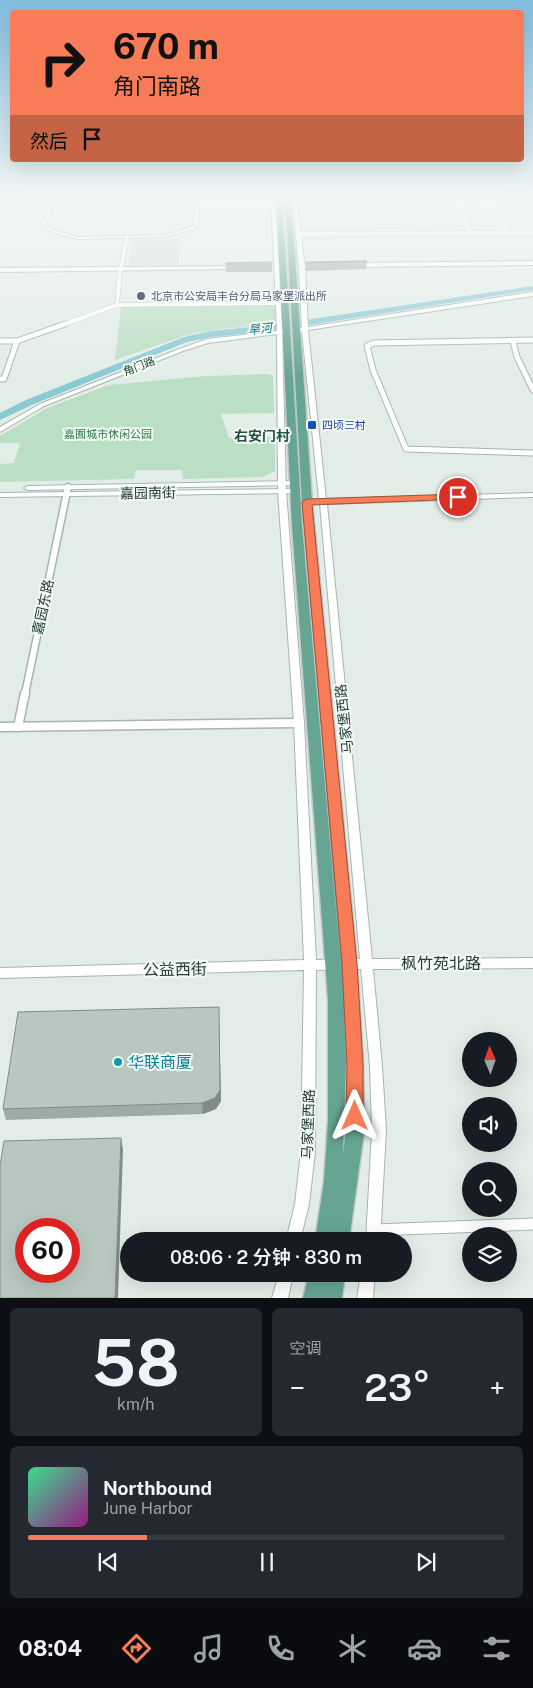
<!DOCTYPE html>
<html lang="zh">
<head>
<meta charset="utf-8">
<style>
  body { margin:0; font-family:"Public Sans","Noto Sans SC",sans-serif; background:#242831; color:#f1f3f6; height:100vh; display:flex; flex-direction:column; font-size:19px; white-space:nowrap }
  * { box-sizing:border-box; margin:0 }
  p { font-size:16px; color:#9ea1a6 }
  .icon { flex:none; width:28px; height:28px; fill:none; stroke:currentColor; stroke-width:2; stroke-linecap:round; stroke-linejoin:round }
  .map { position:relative; height:1298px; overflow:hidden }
  .details { display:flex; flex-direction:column; gap:10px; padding:10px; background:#0d0f14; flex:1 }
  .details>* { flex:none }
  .hud { position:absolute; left:10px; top:10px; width:514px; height:152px; border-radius:5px; box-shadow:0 5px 20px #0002; background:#f77c57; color:#111; overflow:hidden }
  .needle { width:32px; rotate:358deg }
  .fabs { position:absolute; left:462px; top:1032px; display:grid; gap:10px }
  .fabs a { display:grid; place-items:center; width:55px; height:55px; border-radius:50%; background:#171b24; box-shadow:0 5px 20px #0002; font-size:25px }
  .speed { position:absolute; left:15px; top:1218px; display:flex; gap:10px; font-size:25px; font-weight:700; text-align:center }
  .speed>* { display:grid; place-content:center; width:65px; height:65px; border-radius:50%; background:#171b24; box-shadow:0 5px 20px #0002; line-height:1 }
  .speed .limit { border:8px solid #d22; background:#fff; color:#111 }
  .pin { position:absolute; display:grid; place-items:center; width:42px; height:42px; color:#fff; margin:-21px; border:2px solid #fff; border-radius:50%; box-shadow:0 1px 5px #0007 }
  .me { position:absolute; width:55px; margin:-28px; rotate:0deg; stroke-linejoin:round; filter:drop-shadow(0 0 4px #0008) }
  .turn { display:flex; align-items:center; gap:18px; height:105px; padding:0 20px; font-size:22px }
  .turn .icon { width:65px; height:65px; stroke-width:2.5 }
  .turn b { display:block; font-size:35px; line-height:42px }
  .then { display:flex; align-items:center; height:48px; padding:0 20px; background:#0003; gap:10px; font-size:19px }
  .big { font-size:38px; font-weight:600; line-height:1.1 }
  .details .widget { flex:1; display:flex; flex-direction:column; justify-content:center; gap:8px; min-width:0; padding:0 18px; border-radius:8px; background:#242831 }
  .details .dial { align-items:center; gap:0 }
  .dial b { font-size:65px; line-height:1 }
  .song { display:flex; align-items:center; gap:15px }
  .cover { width:60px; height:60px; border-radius:8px; background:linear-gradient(135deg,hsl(150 70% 55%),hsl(310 70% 35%)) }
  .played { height:5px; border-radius:2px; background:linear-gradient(90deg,#f77c57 25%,#363941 25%) }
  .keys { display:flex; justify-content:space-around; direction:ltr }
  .heat { display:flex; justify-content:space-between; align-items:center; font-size:28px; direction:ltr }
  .details .tiles { flex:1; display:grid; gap:10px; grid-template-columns:1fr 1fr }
  .widget:last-child { grid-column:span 2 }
  .trip { position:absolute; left:120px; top:1232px; width:292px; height:50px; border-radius:25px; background:#171b24; box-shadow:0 5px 20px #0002; font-weight:600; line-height:50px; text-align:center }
  .menu { display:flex; height:80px; justify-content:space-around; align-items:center; background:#090b0e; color:#9ea1a6 }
  .menu .icon { width:35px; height:35px }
  .menu .selected { color:#f77c57 }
  .menu b { font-size:22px; color:#f1f3f6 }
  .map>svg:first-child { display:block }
  .built { fill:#d1ddd7 }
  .green { fill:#bbdfc4 }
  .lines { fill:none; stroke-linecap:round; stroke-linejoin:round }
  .river { fill:#89cad4; fill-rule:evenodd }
  .minor-far4-casing { stroke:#a5b5af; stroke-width:5 }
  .minor-far3-casing { stroke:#a5b5af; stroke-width:7 }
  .minor-far2-casing { stroke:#a5b5af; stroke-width:9 }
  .minor-far1-casing { stroke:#a5b5af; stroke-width:11 }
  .minor-casing { stroke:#a5b5af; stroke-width:13 }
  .tertiary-casing { stroke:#a5b5af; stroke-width:2 }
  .secondary-casing { stroke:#a1b9b0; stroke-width:2 }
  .primary-casing { stroke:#c1c9c7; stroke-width:3 }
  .minor-far4 { stroke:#fff; stroke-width:4 }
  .minor-far3 { stroke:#fff; stroke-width:5 }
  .minor-far2 { stroke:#fff; stroke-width:6 }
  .minor-far1 { stroke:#fff; stroke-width:8 }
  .minor { stroke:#fff; stroke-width:11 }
  .tertiary { fill:#fff; fill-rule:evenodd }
  .secondary { fill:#fff; fill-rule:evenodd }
  .primary { fill:#66a493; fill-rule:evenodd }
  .wall { fill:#9eaca6 }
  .shaded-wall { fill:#818c87 }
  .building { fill:#b8c8c1; stroke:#818c87; fill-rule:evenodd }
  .route { fill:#f77c57; stroke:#a15139 }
  .service-dot { fill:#5c6f8a; stroke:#f4f9f6; stroke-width:2 }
  .transit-dot { fill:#1a4fb4; stroke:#f4f9f6; stroke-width:2 }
  .culture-dot { fill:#0f9aa8; stroke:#f4f9f6; stroke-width:2 }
  .labels { text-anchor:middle; stroke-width:4; stroke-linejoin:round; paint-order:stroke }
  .far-service-label { font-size:11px; fill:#4e5e75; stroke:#f4f9f6; text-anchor:start }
  .far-street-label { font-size:11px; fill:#223f37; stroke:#f4f9f6 }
  .far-transit-label { font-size:11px; fill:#164399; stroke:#f4f9f6; text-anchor:start }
  .far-park-label { font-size:11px; fill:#2a7847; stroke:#f4f9f6 }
  .far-water-label { font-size:12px; font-style:italic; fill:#196f7e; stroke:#f4f9f6 }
  .far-quarter-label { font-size:14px; font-weight:bold; fill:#1d5245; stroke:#f4f9f6 }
  .street-label { font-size:14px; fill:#223f37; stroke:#f4f9f6 }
  .near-street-label { font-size:16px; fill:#223f37; stroke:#f4f9f6 }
  .near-culture-label { font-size:16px; fill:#0d838f; stroke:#f4f9f6; text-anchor:start }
</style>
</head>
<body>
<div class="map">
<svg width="533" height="1298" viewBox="0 0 533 1298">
  <rect width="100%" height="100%" fill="#e3ede8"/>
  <polygon class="built" points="133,239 180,239 179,264 129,265"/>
  <g class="green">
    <polygon points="276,306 275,324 220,329 190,334 115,360 121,307"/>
    <polygon points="268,374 273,376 274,413 221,414 229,438 275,437 275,471 263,477 183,479 182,470 136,470 134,479 0,482 0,464 14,463 20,443 0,443 0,436 47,408 109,385 206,376"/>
  </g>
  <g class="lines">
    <polygon class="river" points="533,286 533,290 271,331 211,337 187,342 34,404 0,420 0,413 26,400 184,337 211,331 271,325"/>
    <g class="minor-far4-casing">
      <g id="minor-far4">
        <polyline points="455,197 465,224 471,233"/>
        <polyline points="478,197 480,204 496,209 508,233"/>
        <polyline points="198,207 280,207"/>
        <polyline points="299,234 533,233"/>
        <polyline points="121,269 127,237"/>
        <polyline points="117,305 120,272"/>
        <polyline points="62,325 117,305 279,303"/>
      </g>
    </g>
    <g class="minor-far3-casing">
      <g id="minor-far3">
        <polyline points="533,340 374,343 367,346 373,370 406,449 533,453"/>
        <polyline points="0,341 17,341 65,324"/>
        <polyline points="513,341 517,357 533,390"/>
        <polyline points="0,379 4,379 17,341"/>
      </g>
    </g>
    <g class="minor-far2-casing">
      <polyline id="minor-far2" points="25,694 68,487"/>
    </g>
    <g class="minor-far1-casing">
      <g id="minor-far1">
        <polyline points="0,727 299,723"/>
        <polyline points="18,727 25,693"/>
      </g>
    </g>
    <g class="minor-casing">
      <polyline id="minor" points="375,1230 533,1224"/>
    </g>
    <g class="tertiary-casing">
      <g id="tertiary">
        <polygon points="52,197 56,197 46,226 57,231 78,237 165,235 191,227 194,225 196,197 200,197 198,226 195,229 165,237 78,239 54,233 42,226"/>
        <polygon points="271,197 275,197 282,330 286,332 282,334 286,491 304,723 316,960 360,959 320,504 307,504 303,502 307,500 319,499 302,331 299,332 296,330 302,328 299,269 293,197 297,197 305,269 308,327 533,292 533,296 308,330 326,499 533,493 533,497 327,504 372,959 533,958 533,968 373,969 382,1066 386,1130 380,1241 366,1241 372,1130 370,1066 361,969 316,970 315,1152 309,1204 300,1241 286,1241 295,1204 301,1152 304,970 0,978 0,968 304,960 294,723 278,491 277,334 208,343 183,351 44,406 0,432 0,427 40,404 179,349 207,339 277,331"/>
        <polygon points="533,261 533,265 356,267 353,265 356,263"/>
        <polygon points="240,266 240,268 238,269 0,272 0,268"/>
        <polygon points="279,1274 293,1274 288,1298 272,1298"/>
        <polygon points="361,1274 375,1274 373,1298 357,1298"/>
      </g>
    </g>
    <g class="secondary-casing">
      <g id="secondary">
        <polygon points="295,481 298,481 298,485 28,490 24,488 28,486"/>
        <polygon points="295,489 299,491 298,493 0,497 0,493"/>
      </g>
    </g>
    <g class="primary-casing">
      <g id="primary">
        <path d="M276 197H282L302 525 343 989 302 502 285 197H291L312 502 357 964 363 1065 364 1132 349 1241H315L324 1181 328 1121V1000L292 525ZM344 1013C347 1060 350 1107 343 1154L346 1061Z"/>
        <polygon points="309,1274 345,1274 342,1298 303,1298"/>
      </g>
    </g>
    <use href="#minor-far4" class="minor-far4"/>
    <use href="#minor-far3" class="minor-far3"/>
    <use href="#minor-far2" class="minor-far2"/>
    <use href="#minor-far1" class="minor-far1"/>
    <use href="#minor" class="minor"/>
    <use href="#tertiary" class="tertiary"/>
    <use href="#secondary" class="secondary"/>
    <use href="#primary" class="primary"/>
  </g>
  <g class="wall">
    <polygon points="367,261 366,269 306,271 306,262"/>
    <polygon points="272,262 272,272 226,272 226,263"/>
    <polygon points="219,1019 221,1101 216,1109 203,1114 6,1120 3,1109"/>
  </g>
  <g class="shaded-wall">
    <polygon points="219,1019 221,1101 216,1109 203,1114 202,1103"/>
    <polygon points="121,1138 123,1149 118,1298 115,1298"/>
  </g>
  <g class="building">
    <polygon points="367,261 306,263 306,262"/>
    <polygon points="272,262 272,264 226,264 226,263"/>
    <polygon points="219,1007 220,1090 215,1098 202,1103 3,1109 18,1012"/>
    <path d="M121 1138 115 1298H0V1166L4 1141ZM26 1229H69V1271H26Z"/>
  </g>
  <linearGradient id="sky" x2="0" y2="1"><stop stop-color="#82bde0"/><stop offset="0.52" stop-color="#f2f7f5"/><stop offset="1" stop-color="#f2f7f5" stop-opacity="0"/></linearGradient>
  <rect width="533" height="379" fill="url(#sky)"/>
  <polygon class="route" points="458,494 463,497 461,499 312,505 357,964 363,1065 363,1116 361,1121 355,1124 349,1121 346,1116 347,1065 342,964 302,502 307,499"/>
  <circle class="service-dot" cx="141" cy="296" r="5"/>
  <rect class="transit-dot" x="307" y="420" width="10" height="10" rx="2.5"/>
  <circle class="culture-dot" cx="118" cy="1062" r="5"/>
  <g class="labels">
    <g class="far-service-label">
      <text x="151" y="300">北京市公安局丰台分局马家堡派出所</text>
    </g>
    <g class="far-street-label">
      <text transform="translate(139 366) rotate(-21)" y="4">角门路</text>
    </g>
    <g class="far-transit-label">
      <text x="322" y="429">四顷三村</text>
    </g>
    <g class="far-park-label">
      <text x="108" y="438">嘉囿城市休闲公园</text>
    </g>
    <g class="far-water-label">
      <text transform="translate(260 329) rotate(-6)" y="4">旱河</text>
    </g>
    <g class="far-quarter-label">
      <text x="262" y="441">右安门村</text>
    </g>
    <g class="street-label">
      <text transform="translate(148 493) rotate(-1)" y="5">嘉园南街</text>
      <text transform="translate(43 607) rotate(-78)" y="5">嘉园东路</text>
      <text transform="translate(344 719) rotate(-96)" y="5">马家堡西路</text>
      <text transform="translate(308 1124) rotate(-88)" y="5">马家堡西路</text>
    </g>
    <g class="near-street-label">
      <text x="441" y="969">枫竹苑北路</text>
      <text transform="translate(175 969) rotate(-1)" y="6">公益西街</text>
    </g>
    <g class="near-culture-label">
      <text x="128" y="1068">华联商厦</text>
    </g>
  </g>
</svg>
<div class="fabs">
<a><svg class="needle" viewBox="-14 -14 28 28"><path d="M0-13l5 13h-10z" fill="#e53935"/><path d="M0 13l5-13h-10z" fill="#9ea1a6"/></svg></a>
<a><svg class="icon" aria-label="sound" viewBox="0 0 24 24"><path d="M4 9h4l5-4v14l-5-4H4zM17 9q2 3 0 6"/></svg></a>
<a><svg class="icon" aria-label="search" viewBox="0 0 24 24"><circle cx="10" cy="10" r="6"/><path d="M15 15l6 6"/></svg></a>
<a><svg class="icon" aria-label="layers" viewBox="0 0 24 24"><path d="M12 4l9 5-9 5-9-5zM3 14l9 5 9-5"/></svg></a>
</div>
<div class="speed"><div class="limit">60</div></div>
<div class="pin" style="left:458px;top:497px;background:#d93025"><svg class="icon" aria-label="arrive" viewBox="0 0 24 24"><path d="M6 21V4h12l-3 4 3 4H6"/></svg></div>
<svg class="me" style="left:355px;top:1116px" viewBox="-20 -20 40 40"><path d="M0-17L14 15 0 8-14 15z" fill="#f77c57" stroke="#fff" stroke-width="4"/></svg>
<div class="trip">08:06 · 2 分钟 · 830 m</div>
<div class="hud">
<div class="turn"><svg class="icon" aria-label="right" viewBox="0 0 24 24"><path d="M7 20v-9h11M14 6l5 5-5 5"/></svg><div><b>670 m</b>角门南路</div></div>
<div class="then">然后<svg class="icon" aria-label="arrive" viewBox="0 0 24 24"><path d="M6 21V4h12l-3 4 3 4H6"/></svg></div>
</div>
</div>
<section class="details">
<div class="tiles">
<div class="widget dial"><b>58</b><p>km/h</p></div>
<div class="widget"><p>空调</p>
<div class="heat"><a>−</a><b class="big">23°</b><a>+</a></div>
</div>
<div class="widget">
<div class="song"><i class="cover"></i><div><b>Northbound</b><p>June Harbor</p></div></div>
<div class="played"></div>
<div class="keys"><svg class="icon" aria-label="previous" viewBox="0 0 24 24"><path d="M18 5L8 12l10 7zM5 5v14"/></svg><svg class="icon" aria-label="pause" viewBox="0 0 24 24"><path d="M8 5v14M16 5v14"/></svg><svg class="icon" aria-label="next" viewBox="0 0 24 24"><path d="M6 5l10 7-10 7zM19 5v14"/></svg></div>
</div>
</div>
</section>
<nav class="menu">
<b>08:04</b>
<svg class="icon selected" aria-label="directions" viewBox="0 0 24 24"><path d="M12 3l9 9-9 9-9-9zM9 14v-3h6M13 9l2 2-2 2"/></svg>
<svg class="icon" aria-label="music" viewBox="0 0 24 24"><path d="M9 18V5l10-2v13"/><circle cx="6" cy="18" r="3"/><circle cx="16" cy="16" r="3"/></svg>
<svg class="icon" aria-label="phone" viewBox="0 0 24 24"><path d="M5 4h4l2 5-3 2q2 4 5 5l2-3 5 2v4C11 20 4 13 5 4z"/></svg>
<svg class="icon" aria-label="climate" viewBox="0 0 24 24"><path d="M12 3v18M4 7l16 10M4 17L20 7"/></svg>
<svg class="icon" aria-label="car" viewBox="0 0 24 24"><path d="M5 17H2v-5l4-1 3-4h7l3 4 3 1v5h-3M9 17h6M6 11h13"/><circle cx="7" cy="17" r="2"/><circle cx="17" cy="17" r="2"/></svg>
<svg class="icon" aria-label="filters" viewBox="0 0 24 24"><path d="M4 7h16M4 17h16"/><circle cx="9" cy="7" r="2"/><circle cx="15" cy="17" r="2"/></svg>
</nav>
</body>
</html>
